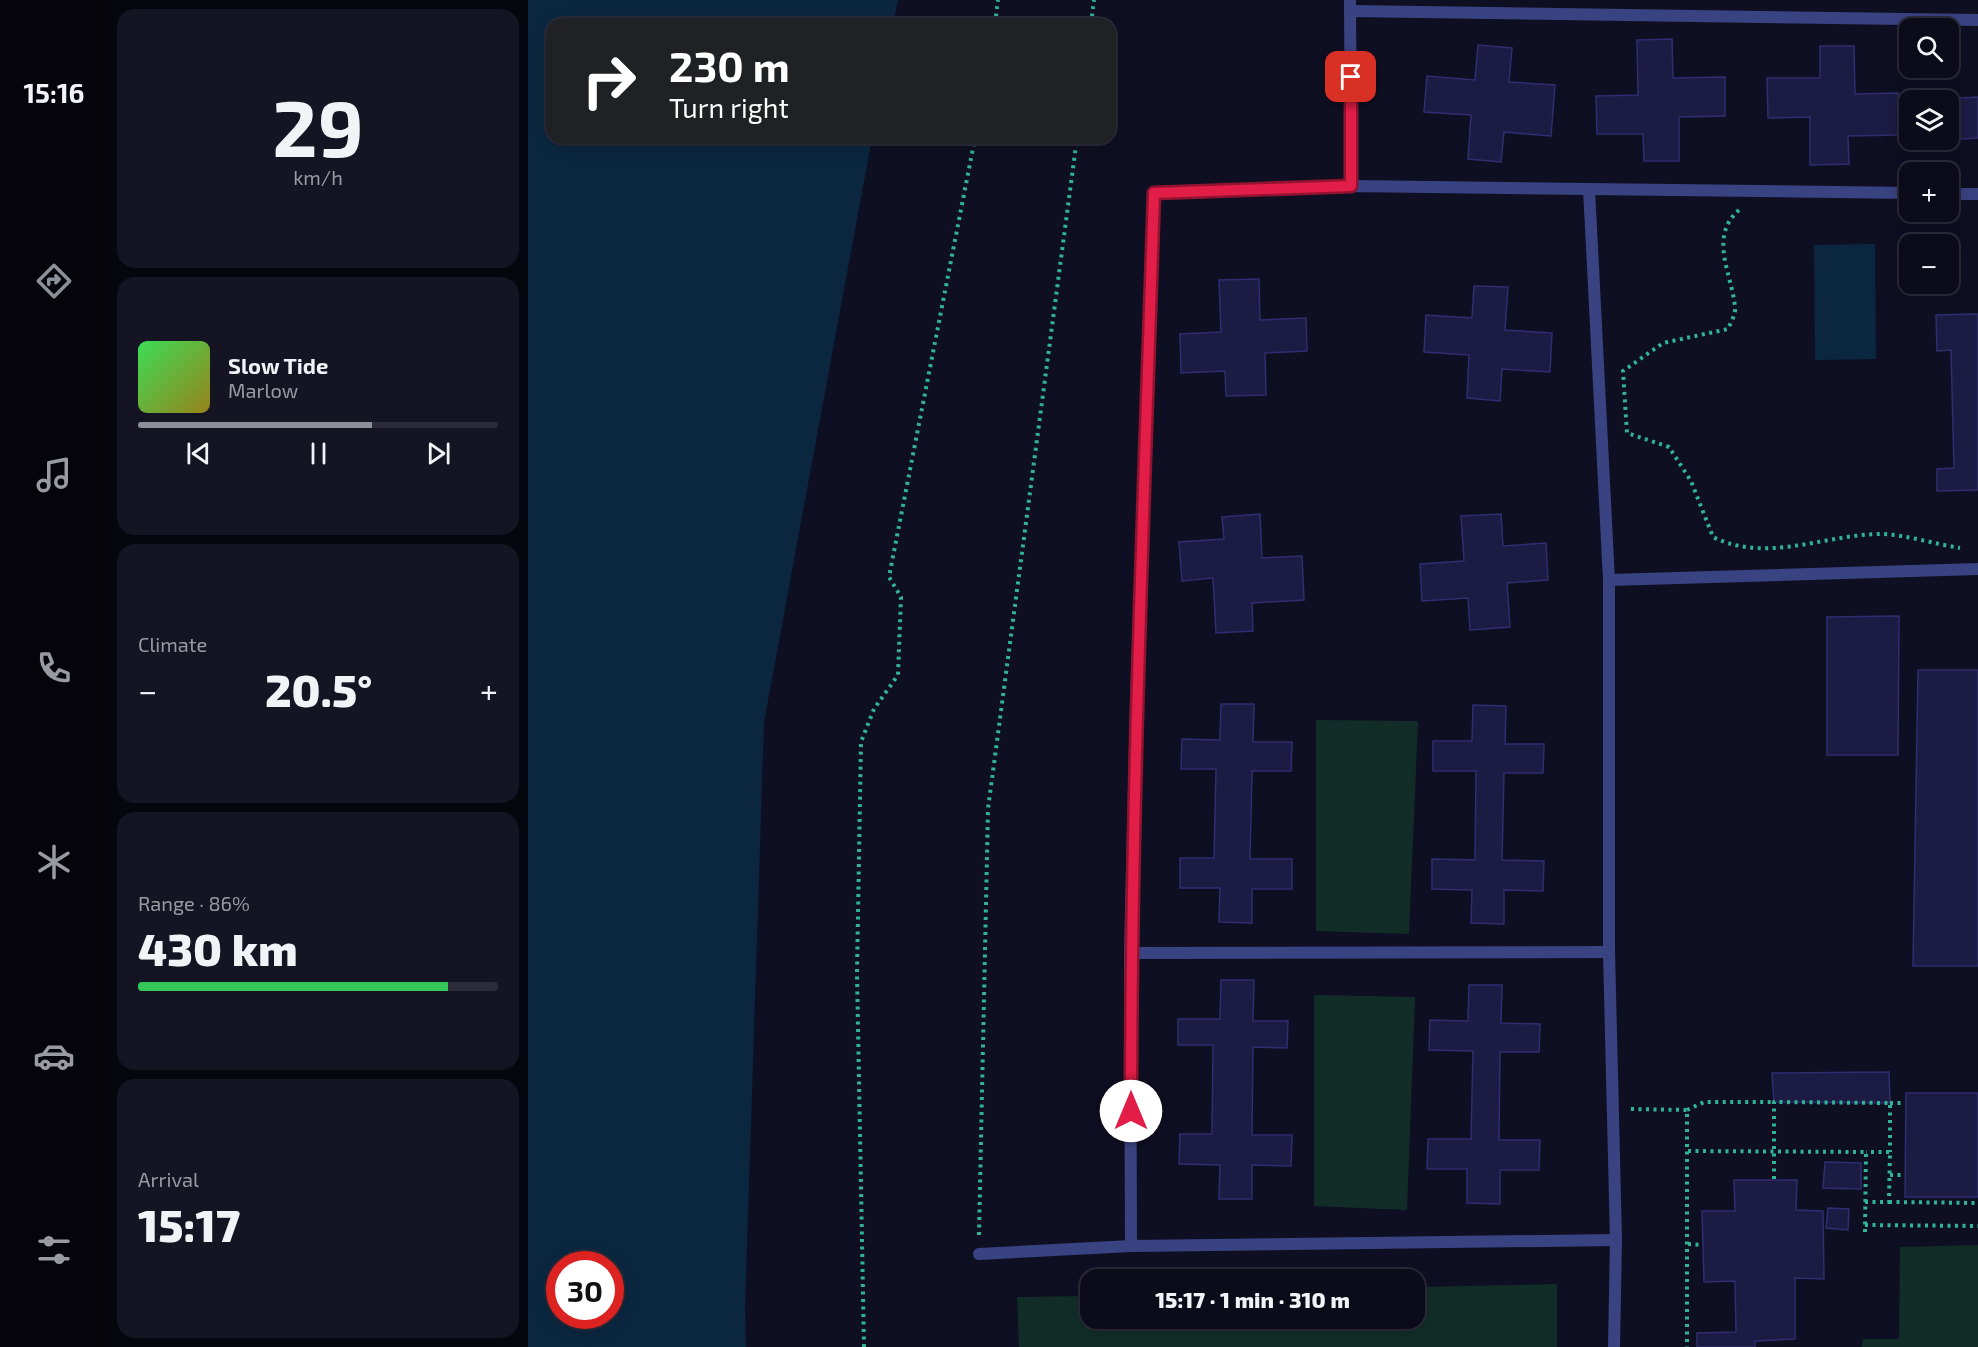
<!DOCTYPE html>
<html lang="en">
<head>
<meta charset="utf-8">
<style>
  body { margin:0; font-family:"Exo 2",sans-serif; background:#141423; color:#f1f3f6; height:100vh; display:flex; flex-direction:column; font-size:22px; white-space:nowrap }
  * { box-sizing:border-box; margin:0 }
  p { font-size:20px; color:#9a9ba2 }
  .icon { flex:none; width:33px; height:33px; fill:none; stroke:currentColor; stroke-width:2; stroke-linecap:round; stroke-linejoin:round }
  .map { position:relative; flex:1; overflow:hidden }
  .side { display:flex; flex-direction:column; gap:9px; padding:9px; background:#06060e; width:420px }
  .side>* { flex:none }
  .hud { position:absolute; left:18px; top:18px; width:570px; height:126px; border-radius:18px; box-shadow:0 3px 15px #0003,0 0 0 2px #2b2b39; background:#202124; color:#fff; overflow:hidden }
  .fabs { position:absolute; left:1371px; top:18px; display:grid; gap:12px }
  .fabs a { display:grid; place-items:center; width:60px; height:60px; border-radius:12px; background:#0b0b1a; box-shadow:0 3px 15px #0003,0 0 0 2px #2b2b39; font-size:30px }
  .speed { position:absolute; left:18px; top:1251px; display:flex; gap:12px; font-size:30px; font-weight:700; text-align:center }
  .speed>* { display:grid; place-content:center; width:78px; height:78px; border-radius:50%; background:#0b0b1a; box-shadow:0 3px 15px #0003,0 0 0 2px #2b2b39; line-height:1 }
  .speed .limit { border:9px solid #d22; background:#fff; color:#111 }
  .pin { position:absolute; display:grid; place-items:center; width:51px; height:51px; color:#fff; margin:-26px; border-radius:12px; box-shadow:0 3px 9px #0006 }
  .me { position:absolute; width:66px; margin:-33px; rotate:0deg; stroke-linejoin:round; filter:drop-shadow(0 0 4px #0008) }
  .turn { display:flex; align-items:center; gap:21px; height:126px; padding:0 24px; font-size:27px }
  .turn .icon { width:78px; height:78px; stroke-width:2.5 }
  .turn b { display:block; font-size:42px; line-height:51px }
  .big { font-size:45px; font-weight:800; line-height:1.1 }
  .side .widget { flex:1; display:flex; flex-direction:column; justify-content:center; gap:9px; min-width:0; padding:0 21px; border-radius:18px; background:#141423 }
  .side .dial { align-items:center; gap:0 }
  .dial b { font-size:78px; line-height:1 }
  .song { display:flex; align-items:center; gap:18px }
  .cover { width:72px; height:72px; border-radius:9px; background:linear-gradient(135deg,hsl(130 70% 55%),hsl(50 70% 35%)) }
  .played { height:6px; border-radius:3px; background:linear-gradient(90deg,#8c9099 65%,#2b2b39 65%) }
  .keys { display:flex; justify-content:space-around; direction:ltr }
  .heat { display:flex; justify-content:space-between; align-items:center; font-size:33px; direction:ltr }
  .charge { height:9px; border-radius:4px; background:linear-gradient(90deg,#34c759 86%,#2b2b39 0) }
  .trip { position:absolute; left:552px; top:1269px; width:345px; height:60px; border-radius:18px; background:#0b0b1a; box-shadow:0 3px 15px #0003,0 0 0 2px #2b2b39; font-weight:800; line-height:60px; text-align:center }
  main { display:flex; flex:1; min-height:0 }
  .tabs { display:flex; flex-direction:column; width:108px; justify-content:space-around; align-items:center; background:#04040a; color:#9a9ba2 }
  .tabs .icon { width:42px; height:42px }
  .tabs .selected { color:#8c9099 }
  .tabs b { font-size:27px; color:#f1f3f6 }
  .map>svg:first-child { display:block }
  .green { fill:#122d28 }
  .water { fill:#0b2740; fill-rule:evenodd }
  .building { fill:#1c1b44; stroke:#302d70; stroke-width:1.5 }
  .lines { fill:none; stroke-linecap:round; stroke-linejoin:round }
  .path { stroke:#31b396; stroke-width:4; stroke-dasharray:3 4.5; stroke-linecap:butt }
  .street { stroke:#3a4382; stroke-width:12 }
  .route-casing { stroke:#92132f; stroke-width:15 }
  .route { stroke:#e11d48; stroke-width:10 }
</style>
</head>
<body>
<main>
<nav class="tabs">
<b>15:16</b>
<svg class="icon selected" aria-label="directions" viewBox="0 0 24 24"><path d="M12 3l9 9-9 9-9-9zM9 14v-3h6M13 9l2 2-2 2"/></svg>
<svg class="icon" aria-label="music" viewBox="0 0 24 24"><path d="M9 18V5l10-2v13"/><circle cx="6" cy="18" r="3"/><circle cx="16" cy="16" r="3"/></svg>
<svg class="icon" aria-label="phone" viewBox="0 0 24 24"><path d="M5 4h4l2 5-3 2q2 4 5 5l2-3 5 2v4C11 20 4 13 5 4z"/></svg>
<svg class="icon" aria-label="climate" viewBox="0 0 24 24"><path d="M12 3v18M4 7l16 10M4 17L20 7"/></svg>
<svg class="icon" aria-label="car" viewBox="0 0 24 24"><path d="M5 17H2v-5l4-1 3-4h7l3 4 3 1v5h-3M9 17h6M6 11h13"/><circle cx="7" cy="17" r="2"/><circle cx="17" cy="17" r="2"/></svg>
<svg class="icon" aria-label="filters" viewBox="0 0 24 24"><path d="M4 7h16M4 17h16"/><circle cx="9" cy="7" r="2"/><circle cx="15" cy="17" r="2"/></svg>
</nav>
<section class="side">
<div class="widget dial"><b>29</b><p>km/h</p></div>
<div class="widget">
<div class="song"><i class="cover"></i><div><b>Slow Tide</b><p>Marlow</p></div></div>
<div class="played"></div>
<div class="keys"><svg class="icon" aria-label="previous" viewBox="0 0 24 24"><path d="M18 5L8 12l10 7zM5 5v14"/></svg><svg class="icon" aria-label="pause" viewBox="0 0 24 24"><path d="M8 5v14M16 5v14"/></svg><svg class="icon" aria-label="next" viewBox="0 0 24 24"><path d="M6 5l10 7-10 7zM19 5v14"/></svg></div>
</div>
<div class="widget"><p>Climate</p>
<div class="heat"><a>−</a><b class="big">20.5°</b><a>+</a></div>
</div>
<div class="widget"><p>Range · 86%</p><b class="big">430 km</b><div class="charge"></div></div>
<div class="widget"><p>Arrival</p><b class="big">15:17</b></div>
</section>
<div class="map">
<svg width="1450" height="1347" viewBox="0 0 1450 1347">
  <rect width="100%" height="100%" fill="#0f0f23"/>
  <g class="green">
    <polygon points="788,720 890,721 881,934 788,931"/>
    <polygon points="786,995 887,997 879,1210 786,1206"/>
    <polygon points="1450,1245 1450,1347 1334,1347 1335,1339 1371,1339 1372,1247"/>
    <polygon points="1029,1284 1029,1347 491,1347 489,1297 562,1296 562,1318 886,1318 887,1287"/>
  </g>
  <g class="water">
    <path d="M0 0H370L365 24H24V138H344L236 722 217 1307 218 1347H0ZM32 1264H82V1316H32Z"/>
    <polygon points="1347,244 1348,359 1287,360 1286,245"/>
  </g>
  <g class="building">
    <polygon points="1144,39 1145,78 1197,77 1197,116 1151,117 1151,161 1116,161 1115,134 1069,134 1068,96 1110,95 1109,40"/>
    <polygon points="950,45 984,48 981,82 1027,85 1023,136 976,132 973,162 940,159 943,115 896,112 899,76 947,80"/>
    <polygon points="1292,46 1326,46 1327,94 1370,93 1371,135 1320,136 1321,164 1282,165 1282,117 1240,118 1239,78 1292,78"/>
    <polygon points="1450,97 1450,138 1416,140 1420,140 1420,100 1414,99"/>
    <polygon points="731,279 732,320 778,318 779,351 737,353 738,395 698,396 697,371 653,373 652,334 693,332 691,280"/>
    <polygon points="946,286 980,287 977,330 1024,333 1022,372 974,369 972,401 939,398 941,355 896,352 898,315 944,318"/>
    <polygon points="1450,314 1450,490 1409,491 1409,469 1426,468 1423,350 1409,351 1408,315"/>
    <polygon points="732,514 734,558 774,556 776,600 724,603 725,631 688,633 685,578 654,581 651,542 696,539 694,517"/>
    <polygon points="973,514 975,546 1018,543 1020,580 979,583 982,627 942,630 940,598 894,601 892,564 936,561 933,516"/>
    <polygon points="1371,616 1370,755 1299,755 1299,617"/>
    <polygon points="1390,670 1450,670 1450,966 1385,966"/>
    <polygon points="693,704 726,704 725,742 764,742 763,771 724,771 722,859 764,859 764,889 724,889 724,923 691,922 692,888 652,888 652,858 686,858 688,769 653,769 654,739 692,740"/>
    <polygon points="945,705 978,706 977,744 1016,744 1015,773 976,773 974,860 1016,861 1015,891 976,890 976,924 943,923 944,890 904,889 904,859 947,860 948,771 905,771 905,741 944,741"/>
    <polygon points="693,980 726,980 725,1021 760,1021 759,1048 725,1047 724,1135 764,1135 763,1166 724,1165 724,1199 691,1199 692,1165 651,1164 652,1134 684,1134 685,1045 650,1045 650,1019 692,1019"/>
    <polygon points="941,985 974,985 973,1023 1012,1024 1011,1052 972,1052 971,1140 1012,1140 1011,1170 972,1170 972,1204 939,1203 939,1169 899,1169 900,1139 943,1139 945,1051 901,1050 902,1020 940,1021"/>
    <polygon points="1361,1072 1362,1103 1246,1102 1244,1073"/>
    <polygon points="1378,1093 1450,1093 1450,1197 1377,1197"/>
    <polygon points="1297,1162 1333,1163 1333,1189 1295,1188"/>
    <polygon points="1206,1180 1269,1180 1268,1210 1295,1211 1296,1279 1267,1278 1267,1339 1227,1341 1227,1347 1169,1347 1169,1333 1208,1332 1207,1281 1176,1282 1174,1211 1207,1211"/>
    <polygon points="1300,1208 1321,1209 1320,1230 1298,1228"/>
  </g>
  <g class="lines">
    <g class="path">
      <polyline points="467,24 470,0"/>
      <polyline points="563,24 566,0"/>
      <path d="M1211 210C1180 237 1204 274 1207 307 1208 314 1203 322 1200 329L1135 343 1095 371 1099 433 1141 447 1163 481 1185 537C1239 564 1297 534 1354 534 1379 535 1407 544 1432 548"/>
      <polyline points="1362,1103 1375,1103"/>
      <polyline points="1103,1109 1159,1110 1159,1347"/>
      <polyline points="1159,1110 1176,1102 1246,1102"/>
      <polyline points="1160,1151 1338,1152 1337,1234"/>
      <polyline points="1362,1175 1376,1175"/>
      <polyline points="1246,1179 1246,1102 1362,1103 1362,1152"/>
      <polyline points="1337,1202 1361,1202 1362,1152 1338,1152"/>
      <polyline points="1361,1202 1450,1203"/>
      <polyline points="1337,1225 1450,1226"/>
      <polyline points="451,1235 460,809 549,138"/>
      <polyline points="1160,1244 1175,1245"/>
      <polyline points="336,1347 329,973 333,742 346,709 370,675 373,597 361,577 447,138"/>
    </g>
    <g class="street">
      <polyline points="822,0 823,186"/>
      <polyline points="822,11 1450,20"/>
      <polyline points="1061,189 1081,580 1081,952 1088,1240 1086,1347"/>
      <polyline points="1420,194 1450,194"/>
      <polyline points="1081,580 1450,569"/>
      <polyline points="602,953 1081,952"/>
      <polyline points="603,1246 602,953 608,701 626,193 823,186 1382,193"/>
      <polyline points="451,1254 603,1246 1088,1240"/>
    </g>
  </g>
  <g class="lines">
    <g class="route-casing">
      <path id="route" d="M603 1111C603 805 616 499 626 193L823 186V77"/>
    </g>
    <use href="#route" class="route"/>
  </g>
</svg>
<div class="fabs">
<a><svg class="icon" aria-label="search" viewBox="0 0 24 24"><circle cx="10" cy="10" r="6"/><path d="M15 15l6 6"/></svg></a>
<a><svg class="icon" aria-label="layers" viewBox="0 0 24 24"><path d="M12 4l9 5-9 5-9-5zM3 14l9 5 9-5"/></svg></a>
<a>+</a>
<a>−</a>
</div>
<div class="speed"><div class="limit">30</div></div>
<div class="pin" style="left:823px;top:77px;background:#d93025"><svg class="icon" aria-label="arrive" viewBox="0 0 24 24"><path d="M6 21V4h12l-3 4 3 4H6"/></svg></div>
<svg class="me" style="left:603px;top:1111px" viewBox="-20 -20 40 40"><circle r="19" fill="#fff"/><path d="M0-13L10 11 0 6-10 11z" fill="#e11d48"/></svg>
<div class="trip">15:17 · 1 min · 310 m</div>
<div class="hud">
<div class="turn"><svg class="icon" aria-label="right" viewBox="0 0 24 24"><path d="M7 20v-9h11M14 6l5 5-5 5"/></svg><div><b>230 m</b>Turn right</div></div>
</div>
</div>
</main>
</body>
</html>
